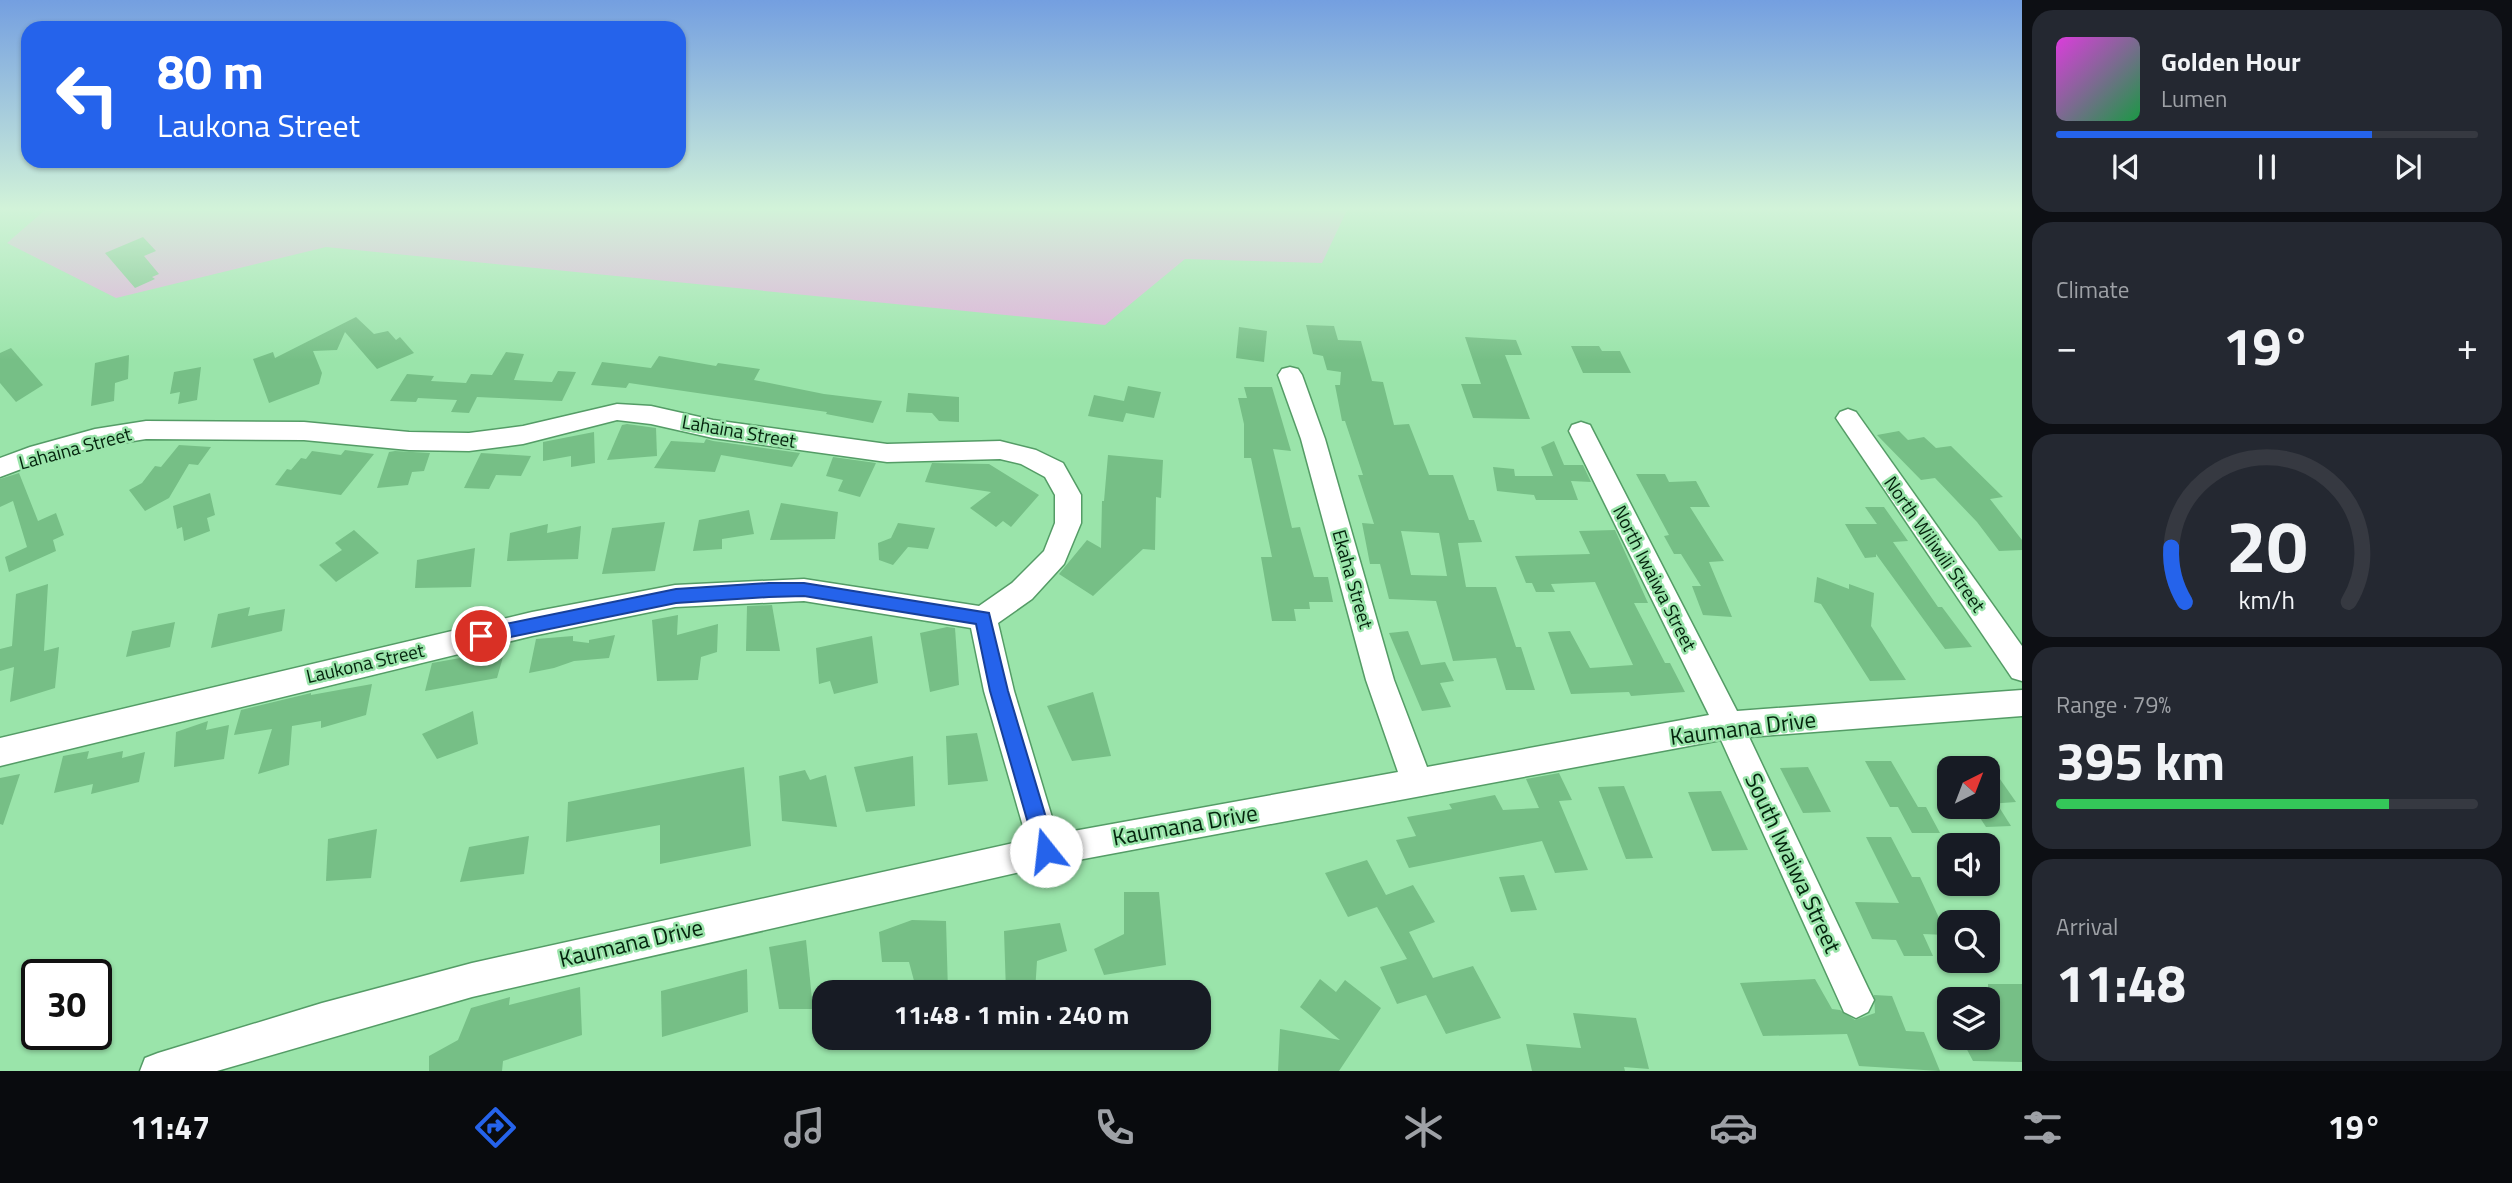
<!DOCTYPE html>
<html lang="en">
<head>
<meta charset="utf-8">
<style>
  body { margin:0; font-family:"Titillium Web",sans-serif; background:#242831; color:#f1f3f6; height:100vh; display:flex; flex-direction:column; font-size:26px; white-space:nowrap }
  * { box-sizing:border-box; margin:0 }
  p { font-size:23px; color:#9ea1a6 }
  .icon { flex:none; width:38px; height:38px; fill:none; stroke:currentColor; stroke-width:2; stroke-linecap:round; stroke-linejoin:round }
  .map { position:relative; flex:1; overflow:hidden }
  .details { display:flex; flex-direction:column; gap:10px; padding:10px; background:#0d0f14; width:490px }
  .details>* { flex:none }
  .guide { position:absolute; left:21px; top:21px; width:665px; height:147px; border-radius:21px; box-shadow:0 2px 5px #0004; background:#2563eb; color:#fff; overflow:hidden }
  .needle { width:46px; rotate:42deg }
  .buttons { position:absolute; left:1937px; top:756px; display:grid; gap:14px }
  .buttons a { display:grid; place-items:center; width:63px; height:63px; border-radius:14px; background:#171b24; box-shadow:0 2px 5px #0004; font-size:35px }
  .speed { position:absolute; left:21px; top:959px; display:flex; gap:14px; font-size:35px; font-weight:700; text-align:center }
  .speed>* { display:grid; place-content:center; width:91px; height:91px; border-radius:50%; background:#171b24; box-shadow:0 2px 5px #0004; line-height:1 }
  .speed .limit { border:4px solid #111; border-radius:10px; background:#fff; color:#111 }
  .pin { position:absolute; display:grid; place-items:center; width:60px; height:60px; color:#fff; margin:-30px; border:4px solid #fff; border-radius:50%; box-shadow:0 2px 7px #0007 }
  .me { position:absolute; width:77px; margin:-38px; rotate:344deg; stroke-linejoin:round; filter:drop-shadow(0 0 5px #0008) }
  .turn { display:flex; align-items:center; gap:24px; height:147px; padding:0 21px; font-size:32px }
  .turn .icon { width:91px; height:91px; stroke-width:2.5 }
  .turn b { display:block; font-size:49px; line-height:60px }
  .big { font-size:52px; font-weight:700; line-height:1.1 }
  .details .widget { flex:1; display:flex; flex-direction:column; justify-content:center; gap:10px; min-width:0; padding:0 24px; border-radius:21px; background:#242831 }
  .details .dial { align-items:center; gap:0 }
  .dial svg { height:182px; overflow:visible; fill:none; stroke:#363941; stroke-width:7; stroke-linecap:round; text-anchor:middle }
  .dial text { fill:#f1f3f6; stroke:none }
  .song { display:flex; align-items:center; gap:21px }
  .cover { width:84px; height:84px; border-radius:10px; background:linear-gradient(135deg,hsl(300 70% 55%),hsl(140 70% 35%)) }
  .played { height:7px; border-radius:4px; background:linear-gradient(90deg,#2563eb 75%,#363941 75%) }
  .keys { display:flex; justify-content:space-around; direction:ltr }
  .heat { display:flex; justify-content:space-between; align-items:center; font-size:38px; direction:ltr }
  .charge { height:10px; border-radius:5px; background:linear-gradient(90deg,#34c759 79%,#363941 0) }
  .trip { position:absolute; left:812px; top:980px; width:399px; height:70px; border-radius:21px; background:#171b24; box-shadow:0 2px 5px #0004; font-weight:700; line-height:70px; text-align:center }
  .tab-bar { display:flex; height:112px; justify-content:space-around; align-items:center; background:#090b0e; color:#9ea1a6 }
  .tab-bar .icon { width:49px; height:49px }
  .tab-bar .selected { color:#2563eb }
  .tab-bar b { font-size:32px; color:#f1f3f6 }
  main { display:flex; flex:1; min-height:0 }
  .map>svg:first-child { display:block }
  .green { fill:#e0acda }
  .building { fill:#76bf86; fill-rule:evenodd }
  .lines { fill:none; stroke-linecap:round; stroke-linejoin:round }
  .minor-casing { stroke:#549c66; stroke-width:3 }
  .minor { fill:#fff; fill-rule:evenodd }
  .route { fill:#2563eb; stroke:#184099; stroke-width:2 }
  .labels { text-anchor:middle; stroke-width:5; stroke-linejoin:round; paint-order:stroke }
  .street-label { font-size:19px; fill:#04230d; stroke:#9ae4aa }
  .near-street-label { font-size:23px; fill:#04230d; stroke:#9ae4aa }
</style>
</head>
<body>
<main>
<div class="map">
<svg width="2022" height="1071" viewBox="0 0 2022 1071">
  <rect width="100%" height="100%" fill="#9ae4aa"/>
  <polygon class="green" points="45,210 1347,210 1322,263 1185,259 1105,325 326,247 116,298 7,243"/>
  <g class="building">
    <polygon points="143,237 156,251 144,256 159,274 152,277 155,279 135,288 105,253"/>
    <polygon points="356,317 374,334 388,331 396,340 400,337 414,353 377,369 345,332 337,350 313,351 322,373 319,384 269,403 253,359 273,352 275,358"/>
    <path d="M1306 325 1334 326 1338 340 1361 341 1372 381 1383 382 1394 425 1409 424 1429 475H1453L1469 520H1474L1482 542 1458 543 1466 587H1496L1516 647H1521L1535 690H1506L1496 658 1453 661 1436 601 1389 599 1380 564H1370L1362 523 1374 524 1358 475H1363L1345 421H1342L1335 385H1340L1341 372 1327 370 1323 356 1313 354ZM1401 531 1439 533 1447 576 1411 575Z"/>
    <polygon points="1239,327 1267,331 1264,362 1236,358"/>
    <polygon points="1465,337 1516,340 1522,355 1505,355 1530,419 1473,418 1461,384 1481,384"/>
    <polygon points="1571,346 1599,346 1602,351 1620,351 1631,373 1583,373"/>
    <polygon points="11,348 43,385 16,402 0,383 0,353"/>
    <polygon points="506,352 524,354 514,380 552,382 558,371 576,372 562,401 477,397 469,413 451,412 457,400 418,398 416,402 390,401 407,374 434,376 431,381 466,383 471,374 492,375"/>
    <polygon points="129,355 128,379 115,383 114,401 91,406 95,363"/>
    <polygon points="659,356 716,366 718,363 760,369 754,380 824,394 882,401 873,423 826,414 827,412 629,383 626,388 591,385 602,362 651,368"/>
    <polygon points="201,367 197,400 178,404 180,392 170,394 174,372"/>
    <polygon points="1128,386 1161,392 1154,418 1126,413 1123,422 1088,416 1094,395 1124,401"/>
    <polygon points="1244,387 1272,387 1291,451 1273,449 1292,528 1300,527 1314,577 1328,577 1333,602 1309,602 1310,609 1294,609 1296,621 1272,621 1261,557 1272,557 1251,458 1244,458 1244,424 1238,398 1247,398"/>
    <polygon points="908,393 959,397 959,422 939,421 932,413 906,412"/>
    <polygon points="627,424 656,428 657,456 607,460 622,425"/>
    <polygon points="1899,431 1908,440 1924,437 1936,448 1951,446 2003,497 1990,499 2022,540 2022,550 1999,551 1977,522 1935,478 1921,480 1877,435"/>
    <polygon points="594,432 595,463 571,467 571,456 543,461 543,442"/>
    <polygon points="706,439 713,441 800,453 792,467 721,455 715,472 654,468 671,441 704,443"/>
    <polygon points="1554,441 1564,465 1583,465 1591,482 1571,481 1578,500 1536,500 1534,495 1497,491 1493,467 1514,469 1515,476 1553,476 1541,447"/>
    <polygon points="179,445 211,447 198,465 189,464 169,498 145,511 129,490 142,483 155,466 161,467"/>
    <polygon points="345,450 374,454 341,495 275,485 287,469 291,470 301,458 306,459 312,451 341,455"/>
    <polygon points="389,452 395,451 430,453 424,471 412,472 408,485 377,488"/>
    <polygon points="481,453 531,456 521,476 496,475 489,489 464,488"/>
    <polygon points="1108,455 1163,460 1161,498 1156,497 1155,550 1143,549 1093,596 1059,574 1087,540 1101,548 1102,501 1104,501"/>
    <polygon points="833,457 876,463 860,497 838,491 843,480 826,476"/>
    <polygon points="932,463 989,464 1039,495 1011,527 1003,521 996,527 970,508 991,492 925,482"/>
    <polygon points="19,473 38,521 56,513 64,535 53,540 56,551 9,572 5,557 27,547 13,501 0,507 0,479"/>
    <polygon points="1636,474 1665,474 1669,482 1696,481 1710,507 1690,507 1724,561 1709,562 1732,617 1703,615 1692,586 1701,586 1681,554 1674,554 1664,536 1669,535"/>
    <polygon points="210,493 215,515 207,518 210,531 184,541 182,527 177,529 173,506"/>
    <polygon points="781,503 838,512 835,539 770,540"/>
    <polygon points="1865,507 1884,507 1908,541 1893,542 1938,607 1942,607 1972,647 1945,649 1876,554 1876,557 1865,558 1845,524 1877,524"/>
    <polygon points="749,510 754,534 722,539 722,549 693,551 699,520"/>
    <polygon points="665,522 655,571 602,574 612,528"/>
    <polygon points="898,523 935,528 928,549 908,547 893,565 879,560 878,543 891,538"/>
    <polygon points="548,524 547,533 581,526 578,559 507,561 510,533"/>
    <polygon points="354,530 379,553 336,582 319,565 342,550 335,543"/>
    <polygon points="1615,530 1648,603 1634,603 1665,663 1670,663 1685,692 1631,696 1629,692 1571,694 1548,632 1570,631 1590,668 1633,665 1595,582 1551,584 1555,592 1536,592 1532,583 1526,583 1515,556 1590,554 1579,531"/>
    <polygon points="475,548 471,587 415,588 417,560"/>
    <polygon points="1817,577 1849,589 1849,584 1874,593 1871,626 1906,680 1870,681 1821,604 1814,602"/>
    <polygon points="48,584 44,651 59,647 55,688 10,702 14,667 0,671 0,649 12,646 16,594"/>
    <polygon points="772,605 780,651 746,651 747,606"/>
    <polygon points="250,607 248,616 285,609 282,631 211,648 218,614"/>
    <polygon points="678,615 677,635 718,624 717,652 701,657 698,680 657,681 652,620"/>
    <polygon points="175,622 170,647 126,657 132,631"/>
    <polygon points="947,627 955,628 959,685 930,692 920,633"/>
    <polygon points="1408,631 1421,665 1445,662 1454,681 1440,683 1451,707 1422,711 1389,633"/>
    <polygon points="615,635 609,658 574,661 554,668 529,673 536,639 573,636 573,641 589,643 589,640"/>
    <polygon points="872,636 878,683 834,694 830,681 819,684 816,648"/>
    <polygon points="505,650 497,678 425,691 432,663"/>
    <polygon points="372,684 366,715 321,728 321,721 292,726 289,765 258,774 272,729 234,735 241,710 311,693 311,695"/>
    <polygon points="1093,692 1111,756 1072,761 1047,706"/>
    <polygon points="473,711 478,744 437,759 422,734"/>
    <polygon points="208,721 206,730 229,725 224,759 174,767 176,732"/>
    <polygon points="977,733 988,781 948,785 946,736"/>
    <polygon points="89,751 87,759 123,751 122,758 145,752 139,782 91,794 93,784 54,793 63,756"/>
    <polygon points="913,756 915,806 866,812 854,767"/>
    <polygon points="1865,761 1891,761 1918,807 1926,807 1940,833 1912,833 1898,807 1890,807"/>
    <polygon points="1988,762 2016,802 1988,804"/>
    <polygon points="744,767 751,846 660,864 660,825 566,842 568,802"/>
    <polygon points="1808,767 1831,812 1803,813 1780,768"/>
    <polygon points="805,770 810,780 826,775 837,827 782,821 779,776"/>
    <polygon points="1559,773 1572,800 1559,801 1588,870 1555,873 1542,841 1409,868 1396,840 1416,836 1407,817 1452,809 1449,804 1495,795 1503,810 1539,808 1526,779"/>
    <polygon points="20,774 3,825 0,824 0,778"/>
    <polygon points="1624,786 1653,858 1626,859 1598,787"/>
    <polygon points="1721,791 1748,850 1712,851 1688,792"/>
    <polygon points="1973,807 1999,807 2011,826 1986,827"/>
    <polygon points="377,829 371,878 326,881 328,839"/>
    <polygon points="529,836 524,874 460,882 469,847"/>
    <polygon points="1866,837 1891,837 1912,877 1920,877 1947,935 1923,934 1933,956 1904,956 1896,940 1872,939 1855,902 1899,903"/>
    <polygon points="1367,860 1386,895 1413,885 1435,922 1409,932 1433,978 1473,966 1501,1018 1446,1034 1426,995 1397,1004 1380,967 1407,959 1377,907 1348,917 1325,873"/>
    <polygon points="1524,875 1537,910 1511,912 1499,877"/>
    <polygon points="1124,892 1159,892 1166,965 1104,975 1094,949 1124,934"/>
    <polygon points="912,920 946,921 948,992 917,992 909,962 882,962 879,932"/>
    <polygon points="1060,923 1067,951 1037,961 1035,992 1006,992 1004,931"/>
    <polygon points="806,940 813,1009 779,1009 769,947"/>
    <polygon points="747,969 748,1012 662,1037 661,991"/>
    <polygon points="1320,979 1336,992 1345,980 1381,1008 1339,1071 1278,1071 1280,1029 1340,1040 1300,1007"/>
    <polygon points="1815,979 1832,1009 1840,1010 1855,1020 1875,1013 1874,995 1892,996 1906,1031 1924,1032 1940,1071 1859,1066 1847,1034 1763,1036 1740,983"/>
    <polygon points="1988,984 2022,984 2022,1062 1973,1061 1961,1038 1988,1038"/>
    <polygon points="580,987 582,1035 503,1061 502,1071 429,1071 429,1056 458,1040 471,1008 510,997 509,1005"/>
    <polygon points="1573,1013 1636,1018 1649,1069 1624,1067 1625,1071 1532,1071 1526,1044 1581,1048"/>
  </g>
  <g class="lines">
    <g class="minor-casing">
      <g id="minor">
        <polygon points="1290,367 1298,369 1302,375 1325,439 1394,680 1427,767 1709,715 1569,431 1572,425 1581,422 1590,425 1593,431 1737,711 2022,690 2022,716 1749,737 1868,988 1874,1000 1868,1012 1856,1018 1844,1012 1721,740 1046,866 472,997 217,1071 140,1071 145,1058 158,1053 322,1003 472,963 1027,840 984,691 971,628 804,601 675,607 532,636 0,766 0,738 532,612 675,585 804,579 979,606 1012,583 1044,551 1055,523 1055,495 1045,477 1021,464 1000,459 887,462 713,438 651,424 617,420 523,444 469,451 409,450 304,440 146,439 95,447 45,460 0,477 0,458 30,447 95,429 146,421 304,422 409,432 469,433 523,426 617,404 651,406 713,420 887,444 1000,441 1036,450 1063,463 1081,495 1081,523 1064,564 1032,599 998,623 1014,691 1057,834 1398,772 1366,680 1301,439 1278,375 1282,369"/>
        <polygon points="1848,409 1856,412 2022,646 2022,681 2012,678 1840,424 1836,418 1840,412"/>
      </g>
    </g>
    <use href="#minor" class="minor"/>
  </g>
  <linearGradient id="sky" x2="0" y2="1"><stop stop-color="#749fe0"/><stop offset="0.58" stop-color="#d2f3d9"/><stop offset="1" stop-color="#d2f3d9" stop-opacity="0"/></linearGradient>
  <rect width="2022" height="360" fill="url(#sky)"/>
  <polygon class="route" points="769,583 804,583 989,613 1008,691 1056,851 1053,857 1046,860 1039,857 1036,851 990,691 976,624 804,596 769,597 676,603 481,643 475,641 473,636 475,631 481,629 676,589"/>
  <g class="labels">
    <g class="street-label">
      <text transform="translate(739 431) rotate(10)" y="7">Lahaina Street</text>
      <text transform="translate(75 448) rotate(-15)" y="7">Lahaina Street</text>
      <text transform="translate(1935 544) rotate(55)" y="7">North Wiliwili Street</text>
      <text transform="translate(1655 578) rotate(63)" y="7">North Iwaiwa Street</text>
      <text transform="translate(1353 579) rotate(74)" y="7">Ekaha Street</text>
      <text transform="translate(365 663) rotate(-13)" y="7">Laukona Street</text>
    </g>
    <g class="near-street-label">
      <text transform="translate(1743 728) rotate(-7)" y="8">Kaumana Drive</text>
      <text transform="translate(1185 825) rotate(-10)" y="8">Kaumana Drive</text>
      <text transform="translate(1793 863) rotate(65)" y="8">South Iwaiwa Street</text>
      <text transform="translate(631 943) rotate(-13)" y="8">Kaumana Drive</text>
    </g>
  </g>
</svg>
<div class="buttons">
<a><svg class="needle" viewBox="-14 -14 28 28"><path d="M0-13l5 13h-10z" fill="#e53935"/><path d="M0 13l5-13h-10z" fill="#9ea1a6"/></svg></a>
<a><svg class="icon" aria-label="sound" viewBox="0 0 24 24"><path d="M4 9h4l5-4v14l-5-4H4zM17 9q2 3 0 6"/></svg></a>
<a><svg class="icon" aria-label="search" viewBox="0 0 24 24"><circle cx="10" cy="10" r="6"/><path d="M15 15l6 6"/></svg></a>
<a><svg class="icon" aria-label="layers" viewBox="0 0 24 24"><path d="M12 4l9 5-9 5-9-5zM3 14l9 5 9-5"/></svg></a>
</div>
<div class="speed"><div class="limit">30</div></div>
<div class="pin" style="left:481px;top:636px;background:#d93025"><svg class="icon" aria-label="arrive" viewBox="0 0 24 24"><path d="M6 21V4h12l-3 4 3 4H6"/></svg></div>
<svg class="me" style="left:1046px;top:851px" viewBox="-20 -20 40 40"><circle r="19" fill="#fff"/><path d="M0-13L10 11 0 6-10 11z" fill="#2563eb"/></svg>
<div class="trip">11:48 · 1 min · 240 m</div>
<div class="guide">
<div class="turn"><svg class="icon" aria-label="left" viewBox="0 0 24 24"><path d="M17 20v-9H6M10 6l-5 5 5 5"/></svg><div><b>80 m</b>Laukona Street</div></div>
</div>
</div>
<section class="details">
<div class="widget">
<div class="song"><i class="cover"></i><div><b>Golden Hour</b><p>Lumen</p></div></div>
<div class="played"></div>
<div class="keys"><svg class="icon" aria-label="previous" viewBox="0 0 24 24"><path d="M18 5L8 12l10 7zM5 5v14"/></svg><svg class="icon" aria-label="pause" viewBox="0 0 24 24"><path d="M8 5v14M16 5v14"/></svg><svg class="icon" aria-label="next" viewBox="0 0 24 24"><path d="M6 5l10 7-10 7zM19 5v14"/></svg></div>
</div>
<div class="widget"><p>Climate</p>
<div class="heat"><a>−</a><b class="big">19°</b><a>+</a></div>
</div>
<div class="widget dial"><svg viewBox="0 0 100 80">
<path d="M14 69A42 42 0 1 1 86 69"/>
<path d="M14 69A42 42 0 0 1 8 45" stroke="#2563eb"/>
<text x="50" y="56" font-size="32" font-weight="700">20</text>
<text x="50" y="72" font-size="11">km/h</text>
</svg></div>
<div class="widget"><p>Range · 79%</p><b class="big">395 km</b><div class="charge"></div></div>
<div class="widget"><p>Arrival</p><b class="big">11:48</b></div>
</section>
</main>
<nav class="tab-bar">
<b>11:47</b>
<svg class="icon selected" aria-label="directions" viewBox="0 0 24 24"><path d="M12 3l9 9-9 9-9-9zM9 14v-3h6M13 9l2 2-2 2"/></svg>
<svg class="icon" aria-label="music" viewBox="0 0 24 24"><path d="M9 18V5l10-2v13"/><circle cx="6" cy="18" r="3"/><circle cx="16" cy="16" r="3"/></svg>
<svg class="icon" aria-label="phone" viewBox="0 0 24 24"><path d="M5 4h4l2 5-3 2q2 4 5 5l2-3 5 2v4C11 20 4 13 5 4z"/></svg>
<svg class="icon" aria-label="climate" viewBox="0 0 24 24"><path d="M12 3v18M4 7l16 10M4 17L20 7"/></svg>
<svg class="icon" aria-label="car" viewBox="0 0 24 24"><path d="M5 17H2v-5l4-1 3-4h7l3 4 3 1v5h-3M9 17h6M6 11h13"/><circle cx="7" cy="17" r="2"/><circle cx="17" cy="17" r="2"/></svg>
<svg class="icon" aria-label="filters" viewBox="0 0 24 24"><path d="M4 7h16M4 17h16"/><circle cx="9" cy="7" r="2"/><circle cx="15" cy="17" r="2"/></svg>
<b>19°</b>
</nav>
</body>
</html>
